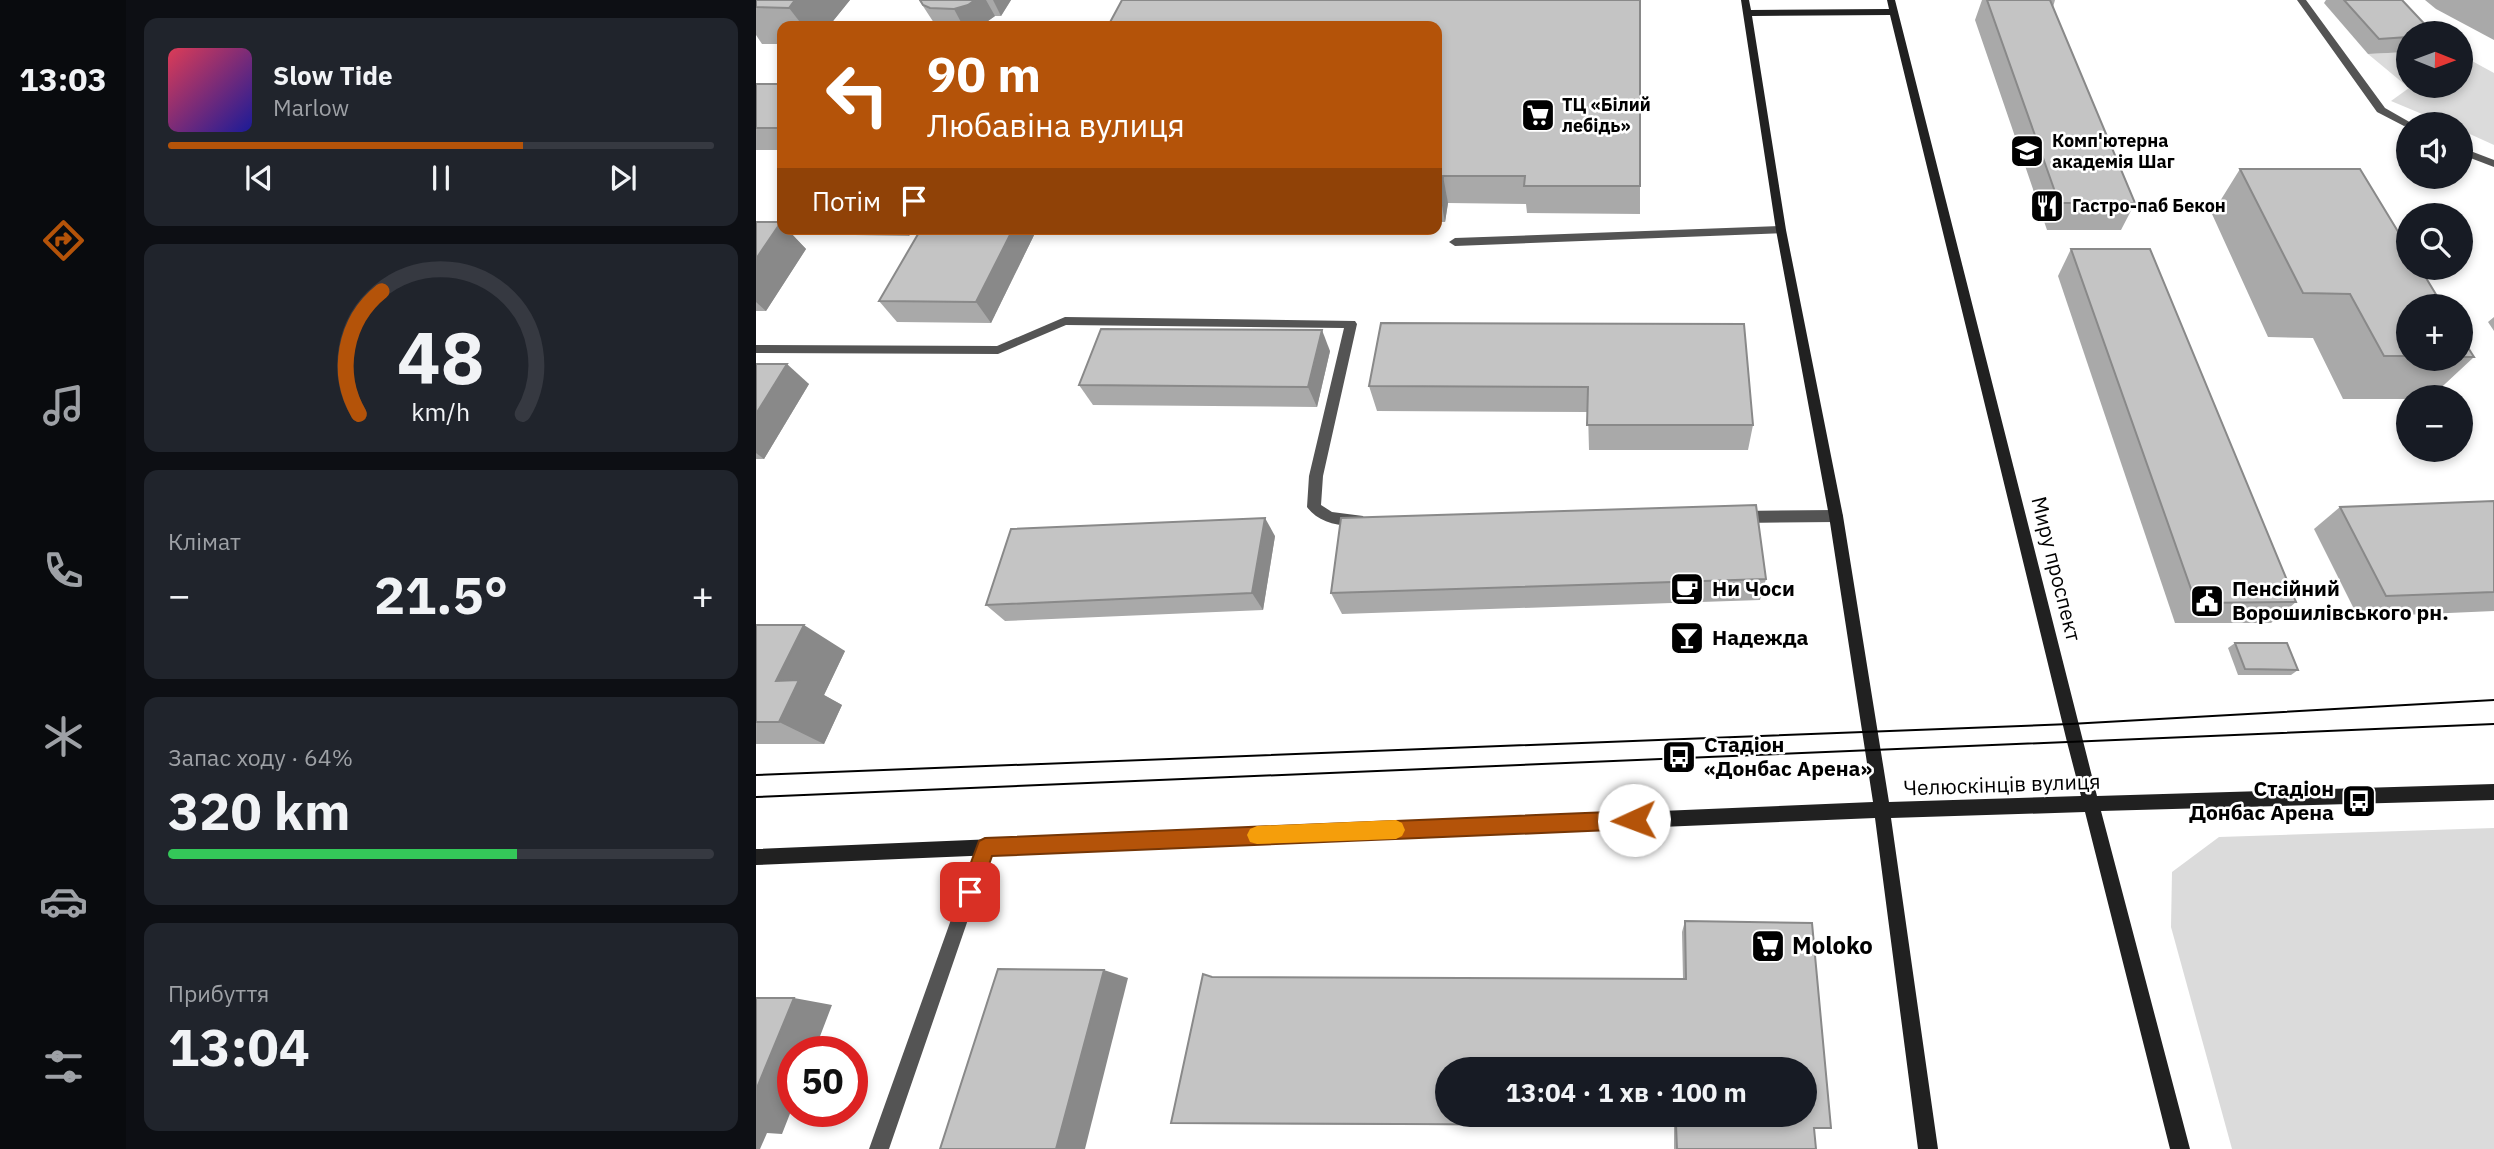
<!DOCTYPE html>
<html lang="uk">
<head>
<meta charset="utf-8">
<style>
  body { margin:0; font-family:"IBM Plex Sans",sans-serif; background:#20242c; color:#f1f3f6; height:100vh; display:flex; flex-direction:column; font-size:26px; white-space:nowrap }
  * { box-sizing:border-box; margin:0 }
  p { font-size:23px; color:#9ea1a6 }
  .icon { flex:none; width:38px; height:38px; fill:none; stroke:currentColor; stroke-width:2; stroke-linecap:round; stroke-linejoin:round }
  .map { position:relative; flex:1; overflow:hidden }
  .panel { display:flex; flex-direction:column; gap:18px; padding:18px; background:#0d0f14; width:630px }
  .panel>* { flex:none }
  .hud { position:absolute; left:21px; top:21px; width:665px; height:214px; border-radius:14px; box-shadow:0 4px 10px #0003; background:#b45309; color:#fff; overflow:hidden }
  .needle { width:46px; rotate:91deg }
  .fabs { position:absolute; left:1640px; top:21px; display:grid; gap:14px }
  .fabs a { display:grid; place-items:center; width:77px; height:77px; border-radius:50%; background:#171b24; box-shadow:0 4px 10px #0003; font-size:35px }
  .speed { position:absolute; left:21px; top:1036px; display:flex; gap:14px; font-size:35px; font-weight:700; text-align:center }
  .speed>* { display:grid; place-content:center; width:91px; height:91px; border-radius:50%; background:#171b24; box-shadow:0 4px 10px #0003; line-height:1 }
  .speed .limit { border:10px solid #d22; background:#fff; color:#111 }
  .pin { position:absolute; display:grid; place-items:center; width:60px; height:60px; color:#fff; margin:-30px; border-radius:14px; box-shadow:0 4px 10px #0006 }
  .me { position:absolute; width:77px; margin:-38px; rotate:268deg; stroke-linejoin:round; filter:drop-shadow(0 0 5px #0008) }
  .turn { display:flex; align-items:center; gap:24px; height:147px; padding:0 35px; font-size:32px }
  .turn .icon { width:91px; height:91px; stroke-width:2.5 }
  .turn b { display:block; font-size:49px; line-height:60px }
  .then { display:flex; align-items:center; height:66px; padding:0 35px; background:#0003; gap:14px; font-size:26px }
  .big { font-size:52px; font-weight:700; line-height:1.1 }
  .panel .tile { flex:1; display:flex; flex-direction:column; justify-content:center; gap:10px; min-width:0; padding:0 24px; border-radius:14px; background:#20242c }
  .panel .dial { align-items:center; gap:0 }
  .dial svg { height:182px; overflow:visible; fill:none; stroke:#363941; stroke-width:7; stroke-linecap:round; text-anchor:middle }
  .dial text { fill:#f1f3f6; stroke:none }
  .song { display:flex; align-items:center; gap:21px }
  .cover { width:84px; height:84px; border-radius:10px; background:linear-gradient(135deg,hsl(350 70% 55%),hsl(240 70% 35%)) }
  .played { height:7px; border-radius:4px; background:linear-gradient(90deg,#b45309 65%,#363941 65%) }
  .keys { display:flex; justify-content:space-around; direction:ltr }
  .heat { display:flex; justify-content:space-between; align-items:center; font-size:38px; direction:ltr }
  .charge { height:10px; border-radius:5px; background:linear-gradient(90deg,#34c759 64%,#363941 0) }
  .trip { position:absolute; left:679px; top:1057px; width:382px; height:70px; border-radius:35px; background:#171b24; box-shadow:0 4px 10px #0003; font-weight:700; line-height:70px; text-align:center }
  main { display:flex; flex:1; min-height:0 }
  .tabs { display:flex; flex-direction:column; width:126px; justify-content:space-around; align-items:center; background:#090b0e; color:#9ea1a6 }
  .tabs .icon { width:49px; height:49px }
  .tabs .active { color:#b45309 }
  .tabs b { font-size:32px; color:#f1f3f6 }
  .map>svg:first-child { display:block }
  .green { fill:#dbdbdb }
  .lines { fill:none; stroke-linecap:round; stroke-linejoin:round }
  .lane { fill:#545454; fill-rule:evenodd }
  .street { fill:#545454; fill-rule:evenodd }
  .secondary { fill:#212121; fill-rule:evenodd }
  .tram { stroke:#000; stroke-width:2 }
  .wall { fill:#a9a9a9 }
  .shaded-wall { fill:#898989 }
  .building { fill:#c4c4c4; stroke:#898989; stroke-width:2; fill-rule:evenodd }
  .route { fill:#b45309; stroke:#753606; stroke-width:2 }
  .slow { fill:#f59e0b }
  .labels { text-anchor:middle; stroke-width:5; stroke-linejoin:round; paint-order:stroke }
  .far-poi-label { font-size:18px; font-weight:bold; fill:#000; stroke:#fff; text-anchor:start }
  .street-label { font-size:21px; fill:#000; stroke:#fff }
  .poi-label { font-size:21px; font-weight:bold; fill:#000; stroke:#fff; text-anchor:start }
  .near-poi-label { font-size:24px; font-weight:bold; fill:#000; stroke:#fff; text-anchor:start }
</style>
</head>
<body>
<main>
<nav class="tabs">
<b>13:03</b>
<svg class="icon active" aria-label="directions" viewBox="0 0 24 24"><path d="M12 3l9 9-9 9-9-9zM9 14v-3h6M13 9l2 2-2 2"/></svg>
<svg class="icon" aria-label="music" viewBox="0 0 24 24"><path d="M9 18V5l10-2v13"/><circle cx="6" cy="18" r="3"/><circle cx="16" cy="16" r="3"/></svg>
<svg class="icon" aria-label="phone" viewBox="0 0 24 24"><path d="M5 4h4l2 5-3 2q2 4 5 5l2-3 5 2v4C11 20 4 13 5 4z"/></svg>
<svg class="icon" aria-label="climate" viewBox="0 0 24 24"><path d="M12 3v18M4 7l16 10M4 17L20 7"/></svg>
<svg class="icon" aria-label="car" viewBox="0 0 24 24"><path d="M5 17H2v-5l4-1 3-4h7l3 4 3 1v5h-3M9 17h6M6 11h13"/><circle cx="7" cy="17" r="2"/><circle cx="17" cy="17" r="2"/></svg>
<svg class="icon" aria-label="filters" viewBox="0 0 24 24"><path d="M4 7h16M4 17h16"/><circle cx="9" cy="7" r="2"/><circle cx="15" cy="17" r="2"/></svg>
</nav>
<section class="panel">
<div class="tile">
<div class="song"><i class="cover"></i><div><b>Slow Tide</b><p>Marlow</p></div></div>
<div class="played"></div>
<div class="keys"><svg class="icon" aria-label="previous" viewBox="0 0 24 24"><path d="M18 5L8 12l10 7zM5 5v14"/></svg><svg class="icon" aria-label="pause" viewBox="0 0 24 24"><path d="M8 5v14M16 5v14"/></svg><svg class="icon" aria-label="next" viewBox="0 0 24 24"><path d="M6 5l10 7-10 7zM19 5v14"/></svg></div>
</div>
<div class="tile dial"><svg viewBox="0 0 100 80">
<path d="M14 69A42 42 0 1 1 86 69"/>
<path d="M14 69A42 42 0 0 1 24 15" stroke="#b45309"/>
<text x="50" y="56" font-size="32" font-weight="700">48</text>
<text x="50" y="72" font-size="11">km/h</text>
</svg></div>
<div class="tile"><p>Клімат</p>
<div class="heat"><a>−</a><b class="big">21.5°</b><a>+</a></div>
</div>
<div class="tile"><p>Запас ходу · 64%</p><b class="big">320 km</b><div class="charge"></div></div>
<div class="tile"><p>Прибуття</p><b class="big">13:04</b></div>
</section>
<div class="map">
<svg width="1738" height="1149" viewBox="0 0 1738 1149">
  <rect width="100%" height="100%" fill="#fff"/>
  <g class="green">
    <polygon points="1652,52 1652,86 1704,86 1705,55 1738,73 1738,145 1705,130 1704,124 1690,124 1635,101 1653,88 1612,54"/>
    <polygon points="1738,828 1738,1149 1476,1149 1415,927 1416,872 1463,837"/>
  </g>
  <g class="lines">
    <g class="lane">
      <polygon points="1541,0 1550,0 1629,108 1657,124 1648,126 1621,112"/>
      <polygon points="1704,147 1738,160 1738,167 1704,154"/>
      <polygon points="1025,226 1030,230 1029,233 699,246 693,242 699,238"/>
      <path d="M309 317 599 321 601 324 567 476 565 505 576 512 607 516 609 520 607 524C589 529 562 523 551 507L553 476 588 328 310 325 242 354 0 353V345L241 346Z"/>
      <polygon points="1080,510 1085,512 1087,516 1085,520 1080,522 983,523 978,521 976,517 978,513 983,511"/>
    </g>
    <polygon class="street" points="229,839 235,841 237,847 133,1149 113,1149 221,847 223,841"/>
    <path class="secondary" d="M985 0H993L995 10 1133 9 1131 0H1139L1341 796 1738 784V800L1345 811 1434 1149H1414L1329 812 1135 818 1182 1149H1162L1119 818 0 865V849L1117 802 1073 516 1020 230ZM1134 15 1311 742 1325 796 1133 802 1087 516 1030 230 996 16Z"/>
    <g class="tram">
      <polyline points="0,775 1314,724 1738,700"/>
      <polyline points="0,797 1738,724"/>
    </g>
  </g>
  <g class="wall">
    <polygon points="0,0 94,0 73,26 26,26 26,44 6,44 0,35"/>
    <polygon points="163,0 255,0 245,16 239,16 225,26 180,26"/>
    <polygon points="884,0 884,214 771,213 770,204 692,203 689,222 681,222 681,26"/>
    <polygon points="1226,0 1299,0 1297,7 1379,203 1365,230 1291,230 1219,20"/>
    <polygon points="1570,0 1646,0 1652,33 1652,52 1612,54 1568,3"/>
    <polygon points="1669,0 1738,0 1738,40 1680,9"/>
    <rect x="0" y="84" width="26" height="66"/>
    <polygon points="1484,169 1652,306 1652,359 1704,359 1704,335 1718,357 1675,397 1652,397 1652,399 1587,399 1557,338 1512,337 1456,214"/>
    <polygon points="0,222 26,229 31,229 50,249 10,311 0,311"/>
    <polygon points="94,229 157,229 153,236 99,235"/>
    <polygon points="165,229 281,229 235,323 141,322 123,301"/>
    <polygon points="1315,249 1540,602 1515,623 1419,623 1302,276"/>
    <polygon points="1738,317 1738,331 1732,322"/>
    <polygon points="625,323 997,425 992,450 833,450 832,412 621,411 613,386"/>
    <polygon points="574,351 561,407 337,405 323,385"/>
    <polygon points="0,364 53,384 8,459 0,459"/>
    <polygon points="1738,501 1738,611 1602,617 1558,529 1584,507"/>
    <polygon points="519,536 507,610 249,621 230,605"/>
    <polygon points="1010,579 1004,600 586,614 575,593"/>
    <polygon points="0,625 89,651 68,695 86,705 68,744 0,744"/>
    <polygon points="1479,643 1542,670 1535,675 1482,675 1472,648"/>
    <polygon points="929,921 1075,1128 1058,1129 1060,1149 918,1149 918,1126 437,1124 415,1123 456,977 927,979 926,932"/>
  </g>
  <g class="shaded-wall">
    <polygon points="39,0 94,0 73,26 47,26 33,8"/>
    <polygon points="219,0 230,0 239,16 225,26 207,26 198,9"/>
    <polygon points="237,0 255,0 245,16"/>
    <polygon points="687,176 692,203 689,222 684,195"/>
    <polygon points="25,222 26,224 26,229 31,229 50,249 10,311 0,302 0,259"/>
    <polygon points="148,229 157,229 153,236"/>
    <polygon points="257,229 281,229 235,323 220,302"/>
    <polygon points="566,330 574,351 561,407 552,387"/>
    <polygon points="31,364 53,384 8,459 0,453 0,414"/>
    <polygon points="509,518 519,536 507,610 496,593"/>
    <polygon points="48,625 89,651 68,695 86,705 68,744 23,722 20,681"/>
    <polygon points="348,970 372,978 329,1149 300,1149"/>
    <polygon points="38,998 76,1005 58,1052 37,1052 37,1106 26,1134 11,1133 4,1149 0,1149 0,1090"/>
  </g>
  <g class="building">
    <polygon points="0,0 39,0 33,8 0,7"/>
    <polygon points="164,0 219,0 212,5 198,9 174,8 167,5"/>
    <polygon points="366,0 884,0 884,186 768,186 769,176 687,176 684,195 681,195 681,26 352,26"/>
    <polygon points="1231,0 1294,0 1379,203 1303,203"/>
    <polygon points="1588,0 1646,0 1677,33 1652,33 1652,37 1623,39"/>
    <rect x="0" y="84" width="26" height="44"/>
    <polygon points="1484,169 1604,169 1652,248 1652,268 1664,268 1687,306 1652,306 1652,356 1628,356 1594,294 1547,293"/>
    <polygon points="0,222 25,222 0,259"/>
    <polygon points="165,229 257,229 220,302 123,301"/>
    <polygon points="1315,249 1394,249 1540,602 1440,603"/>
    <polygon points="625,323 988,324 997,425 831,425 832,387 613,386"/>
    <polygon points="345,329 566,330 552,387 323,385"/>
    <polygon points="1704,335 1718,357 1704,357"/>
    <polygon points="0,364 31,364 0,414"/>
    <polygon points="1738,501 1738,592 1630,596 1584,507"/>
    <polygon points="1000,505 1010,579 575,593 585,518"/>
    <polygon points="509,518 496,593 230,605 255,529"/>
    <polygon points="0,625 48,625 20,681 43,680 23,722 0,722"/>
    <polygon points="1479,643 1531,643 1542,670 1489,669"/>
    <path d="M929 921 1056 923 1075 1128H1058L1060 1149H921L920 1125 415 1123 447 974 456 977 930 979ZM691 1069H1048V1115H691Z"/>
    <polygon points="242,969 348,970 300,1149 184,1149"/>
    <polygon points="0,998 38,998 0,1090"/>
  </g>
  <polygon class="route" points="878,811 884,814 887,820 884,827 878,829 236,856 221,899 214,902 207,899 204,892 223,841 229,838"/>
  <polygon class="slow" points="640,820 646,823 649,830 646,836 640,839 501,844 494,842 491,835 494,829 501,826"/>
  <defs>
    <g id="supermarket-square" transform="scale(1.75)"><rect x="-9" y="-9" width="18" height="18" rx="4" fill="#000" stroke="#fff"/><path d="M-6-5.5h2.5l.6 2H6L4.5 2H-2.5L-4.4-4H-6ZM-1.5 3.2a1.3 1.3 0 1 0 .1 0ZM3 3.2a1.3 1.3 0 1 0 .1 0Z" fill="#fff"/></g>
    <g id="university-square" transform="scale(1.75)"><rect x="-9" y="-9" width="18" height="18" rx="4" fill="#000" stroke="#fff"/><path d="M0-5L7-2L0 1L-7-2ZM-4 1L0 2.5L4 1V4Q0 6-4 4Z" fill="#fff"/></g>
    <g id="restaurant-square" transform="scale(1.75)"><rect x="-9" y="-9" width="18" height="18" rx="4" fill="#000" stroke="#fff"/><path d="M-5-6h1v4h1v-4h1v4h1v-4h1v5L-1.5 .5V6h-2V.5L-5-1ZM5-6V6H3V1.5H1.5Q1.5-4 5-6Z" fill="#fff"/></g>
    <g id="cafe-square" transform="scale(1.75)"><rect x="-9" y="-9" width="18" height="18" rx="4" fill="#000" stroke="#fff"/><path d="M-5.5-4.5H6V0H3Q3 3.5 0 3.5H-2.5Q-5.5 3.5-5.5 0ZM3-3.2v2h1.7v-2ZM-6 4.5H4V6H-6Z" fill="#fff"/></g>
    <g id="civic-square" transform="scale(1.75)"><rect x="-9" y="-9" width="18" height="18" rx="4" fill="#000" stroke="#fff"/><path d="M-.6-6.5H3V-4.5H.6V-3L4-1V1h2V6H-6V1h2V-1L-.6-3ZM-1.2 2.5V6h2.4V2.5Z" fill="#fff"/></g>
    <g id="bar-square" transform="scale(1.75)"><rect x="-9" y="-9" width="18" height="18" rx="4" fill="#000" stroke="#fff"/><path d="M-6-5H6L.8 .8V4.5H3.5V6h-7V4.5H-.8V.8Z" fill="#fff"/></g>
    <g id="bus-square" transform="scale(1.75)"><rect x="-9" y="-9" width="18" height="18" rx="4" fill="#000" stroke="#fff"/><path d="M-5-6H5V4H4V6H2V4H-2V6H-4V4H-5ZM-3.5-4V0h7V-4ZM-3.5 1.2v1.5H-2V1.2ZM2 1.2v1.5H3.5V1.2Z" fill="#fff"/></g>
  </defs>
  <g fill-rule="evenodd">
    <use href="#supermarket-square" x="782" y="115"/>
    <use href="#university-square" x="1271" y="151"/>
    <use href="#restaurant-square" x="1291" y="206"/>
    <use href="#cafe-square" x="931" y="589"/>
    <use href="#civic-square" x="1451" y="601"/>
    <use href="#bar-square" x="931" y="638"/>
    <use href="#bus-square" x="923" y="757"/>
    <use href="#bus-square" x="1603" y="801"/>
    <use href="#supermarket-square" x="1012" y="946"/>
  </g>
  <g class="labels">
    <g class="far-poi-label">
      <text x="806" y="111">ТЦ «Білий<tspan x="806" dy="21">лебідь»</tspan></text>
      <text x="1296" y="147">Комп'ютерна<tspan x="1296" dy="21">академія Шаг</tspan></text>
      <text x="1316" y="212">Гастро-паб Бекон</text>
    </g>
    <g class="street-label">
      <text transform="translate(1300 569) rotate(76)" y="7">Миру проспект</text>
      <text transform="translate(1246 785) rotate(-2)" y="7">Челюскінців вулиця</text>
    </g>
    <g class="poi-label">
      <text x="956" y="596">Ни Чоси</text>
      <text x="1476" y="596">Пенсійний<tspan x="1476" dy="24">Ворошилівського рн.</tspan></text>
      <text x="956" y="645">Надежда</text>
      <text x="948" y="752">Стадіон<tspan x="948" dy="24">«Донбас Арена»</tspan></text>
      <text x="1578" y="796" text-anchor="end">Стадіон<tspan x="1578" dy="24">Донбас Арена</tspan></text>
    </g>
    <g class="near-poi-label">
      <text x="1036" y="954">Moloko</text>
    </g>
  </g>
</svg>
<div class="fabs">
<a><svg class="needle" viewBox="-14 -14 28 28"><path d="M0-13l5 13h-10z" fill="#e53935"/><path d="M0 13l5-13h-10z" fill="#9ea1a6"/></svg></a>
<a><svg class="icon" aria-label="sound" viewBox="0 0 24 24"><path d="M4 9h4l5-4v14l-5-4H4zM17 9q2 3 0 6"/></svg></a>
<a><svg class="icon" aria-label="search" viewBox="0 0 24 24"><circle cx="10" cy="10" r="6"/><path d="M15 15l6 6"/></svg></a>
<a>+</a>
<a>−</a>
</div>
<div class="speed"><div class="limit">50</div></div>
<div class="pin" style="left:214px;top:892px;background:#d93025"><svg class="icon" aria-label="arrive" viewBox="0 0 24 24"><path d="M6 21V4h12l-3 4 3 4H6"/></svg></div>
<svg class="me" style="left:878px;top:820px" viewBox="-20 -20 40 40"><circle r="19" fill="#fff"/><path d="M0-13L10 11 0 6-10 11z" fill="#b45309"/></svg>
<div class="trip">13:04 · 1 хв · 100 m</div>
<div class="hud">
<div class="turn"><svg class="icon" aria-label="left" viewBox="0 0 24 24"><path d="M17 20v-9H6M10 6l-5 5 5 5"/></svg><div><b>90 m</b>Любавіна вулиця</div></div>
<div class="then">Потім<svg class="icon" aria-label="arrive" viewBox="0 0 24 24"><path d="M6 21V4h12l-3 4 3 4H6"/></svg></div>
</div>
</div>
</main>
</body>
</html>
